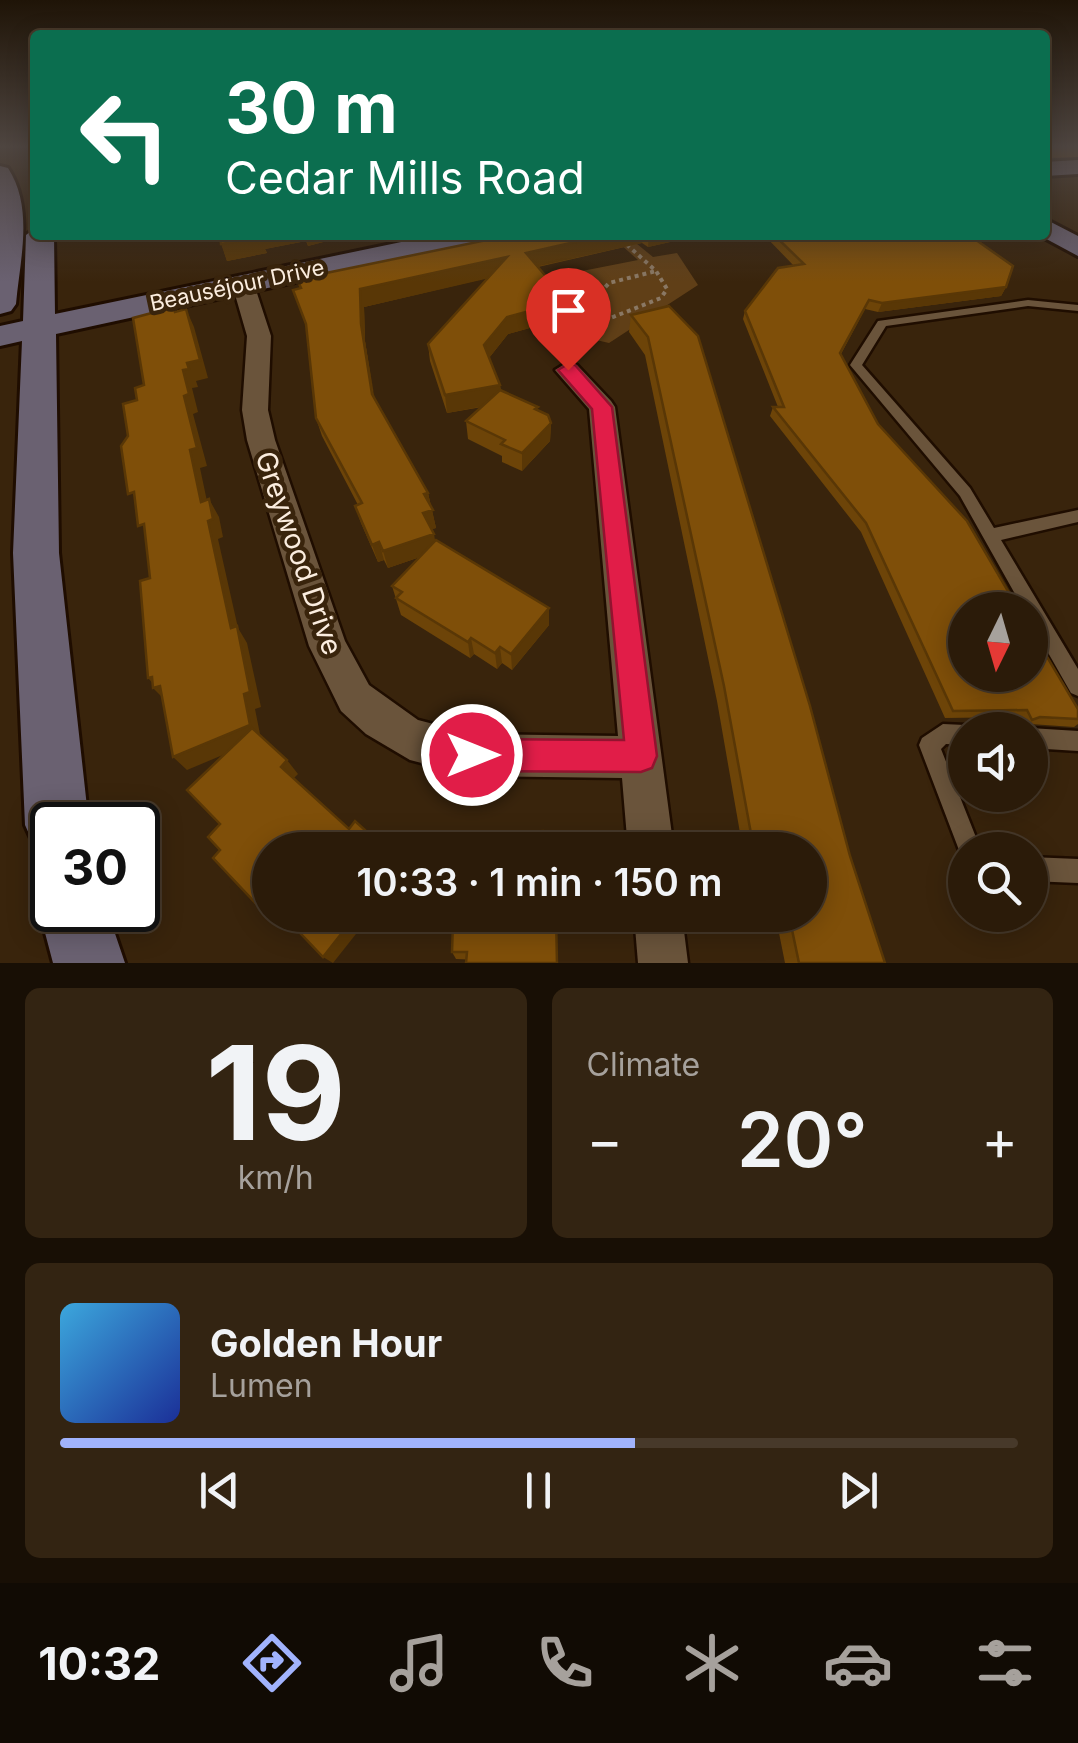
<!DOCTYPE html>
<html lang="en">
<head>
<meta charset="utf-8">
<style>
  body { margin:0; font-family:Inter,sans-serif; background:#332412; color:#f1f3f6; height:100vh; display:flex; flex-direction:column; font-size:38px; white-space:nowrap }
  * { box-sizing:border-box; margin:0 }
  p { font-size:32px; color:#a6a19c }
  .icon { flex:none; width:55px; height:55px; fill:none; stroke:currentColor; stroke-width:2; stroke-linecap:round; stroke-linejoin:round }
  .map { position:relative; height:963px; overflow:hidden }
  .sheet { display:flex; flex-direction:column; gap:25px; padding:25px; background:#180f05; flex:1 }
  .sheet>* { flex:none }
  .hud { position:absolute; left:30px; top:30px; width:1020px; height:210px; border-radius:10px; box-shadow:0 5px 25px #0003,0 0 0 2px #47392a; background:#0b6e4f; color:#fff; overflow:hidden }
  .needle { width:65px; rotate:185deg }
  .controls { position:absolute; left:948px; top:592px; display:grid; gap:20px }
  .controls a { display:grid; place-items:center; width:100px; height:100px; border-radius:50%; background:#2b1b09; box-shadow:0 5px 25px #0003,0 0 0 2px #47392a; font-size:50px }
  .speed { position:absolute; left:30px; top:802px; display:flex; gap:20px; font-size:50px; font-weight:700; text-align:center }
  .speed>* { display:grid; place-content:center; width:130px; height:130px; border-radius:50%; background:#2b1b09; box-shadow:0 5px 25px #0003,0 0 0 2px #47392a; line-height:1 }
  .speed .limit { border:5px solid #111; border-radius:15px; background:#fff; color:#111 }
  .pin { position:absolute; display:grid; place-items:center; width:85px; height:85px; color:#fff; margin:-102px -42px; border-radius:50% 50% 50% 0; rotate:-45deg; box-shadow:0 0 10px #0007 }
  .pin .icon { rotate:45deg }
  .me { position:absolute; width:110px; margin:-55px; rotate:90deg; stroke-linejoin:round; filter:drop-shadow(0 0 8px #0008) }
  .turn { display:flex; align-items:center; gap:35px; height:210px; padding:0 30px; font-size:45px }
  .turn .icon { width:130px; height:130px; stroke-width:2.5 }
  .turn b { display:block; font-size:70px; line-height:85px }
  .big { font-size:75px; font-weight:600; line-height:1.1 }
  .sheet .card { flex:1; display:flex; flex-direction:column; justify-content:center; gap:15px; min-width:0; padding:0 35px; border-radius:15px; background:#332412 }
  .sheet .dial { align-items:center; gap:0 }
  .dial b { font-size:130px; line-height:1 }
  .song { display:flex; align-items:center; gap:30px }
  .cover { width:120px; height:120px; border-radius:15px; background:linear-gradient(135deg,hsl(200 70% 55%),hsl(230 70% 35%)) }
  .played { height:10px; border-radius:5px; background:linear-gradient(90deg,#a1b3fd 60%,#47392a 60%) }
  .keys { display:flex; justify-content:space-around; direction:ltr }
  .heat { display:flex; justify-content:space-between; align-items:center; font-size:55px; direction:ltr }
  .sheet .tiles { flex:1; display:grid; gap:25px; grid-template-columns:1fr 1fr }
  .card:last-child { grid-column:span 2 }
  .trip { position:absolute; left:252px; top:832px; width:575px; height:100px; border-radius:50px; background:#2b1b09; box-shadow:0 5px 25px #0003,0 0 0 2px #47392a; font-weight:600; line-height:100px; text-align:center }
  .tabs { display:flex; height:160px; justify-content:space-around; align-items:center; background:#110b04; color:#a6a19c }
  .tabs .icon { width:70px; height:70px }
  .tabs .selected { color:#a1b3fd }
  .tabs b { font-size:45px; color:#f1f3f6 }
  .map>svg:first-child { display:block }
  .green { fill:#603f17 }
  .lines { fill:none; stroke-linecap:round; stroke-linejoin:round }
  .lane-casing { stroke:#1f0d00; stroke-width:5 }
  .street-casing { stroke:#1f0d00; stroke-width:5 }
  .secondary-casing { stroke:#1f0d00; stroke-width:6 }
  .path-far1 { stroke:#8a7864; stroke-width:2.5; stroke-dasharray:2.5 2.5; stroke-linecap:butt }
  .path { stroke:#8a7864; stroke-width:4; stroke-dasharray:4 4; stroke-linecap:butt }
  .lane { fill:#6a543b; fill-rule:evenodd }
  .street { fill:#6a543b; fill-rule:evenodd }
  .secondary { fill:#6a6171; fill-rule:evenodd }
  .wall { fill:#6d4408 }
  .shaded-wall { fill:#593706 }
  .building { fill:#7f4f09; stroke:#593706; stroke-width:2.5 }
  .route { fill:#e11d48; stroke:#92132f; stroke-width:2.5 }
  .labels { text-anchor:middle; stroke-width:9; stroke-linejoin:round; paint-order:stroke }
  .far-street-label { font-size:22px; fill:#fbeddf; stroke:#39240c }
  .street-label { font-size:28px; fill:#fbeddf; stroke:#39240c }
</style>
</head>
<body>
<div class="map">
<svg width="1078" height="963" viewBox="0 0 1078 963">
  <rect width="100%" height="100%" fill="#39240c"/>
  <polygon class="green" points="610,235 626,235 653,257 677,253 698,285 609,343 566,333 577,272 638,260"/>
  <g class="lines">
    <g class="lane-casing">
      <g id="lane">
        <polygon points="1028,300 1078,305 1078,311 1028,306 886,326 862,365 970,488 994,528 1078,510 1078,522 1001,540 1078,669 1078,696 1071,693 1030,621 1030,610 1024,610 960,496 850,365 878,321"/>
        <polygon points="943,724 965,725 973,730 965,730 965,745 946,744 941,749 981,850 965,850 965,859 959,850 919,745 922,738"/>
        <polygon points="1030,728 1078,731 1078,751 1030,748 1030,730 1025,730"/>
        <polygon points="1030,857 1078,859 1078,883 1030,881"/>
      </g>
    </g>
    <g class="street-casing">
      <g id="street">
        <polygon points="243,278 254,284 271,336 268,410 275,440 345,641 369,685 418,720 472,734 618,736 589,409 555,370 568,362 577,365 611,401 615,407 674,850 628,850 622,778 472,776 410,760 366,734 341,711 309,646 247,440 242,410 247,336 232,284"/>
        <polygon points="634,915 682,915 688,963 638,963"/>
      </g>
    </g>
    <g class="secondary-casing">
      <g id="secondary">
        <polygon points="1078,160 1078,174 1045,176 1045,162"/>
        <path d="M0 166 8 168C34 208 20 259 16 304L11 311 0 314Z"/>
        <polygon points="1045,219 1078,236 1078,256 1039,235 1045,235"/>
        <polygon points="35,228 35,235 54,235 55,314 435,235 488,235 474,243 56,334 59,553 89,825 52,825 52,855 35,847 25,825 13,553 22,341 0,346 0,326 23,321 26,235"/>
        <polygon points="52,884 52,910 107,910 125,963 53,963 39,910"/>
      </g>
    </g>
    <polyline class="path-far1" points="617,235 628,245"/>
    <g class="path">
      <polyline points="603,321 594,300 609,283 656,271"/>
      <polyline points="582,353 603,321 661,298 667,289 656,271 625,243"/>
    </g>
    <use href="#lane" class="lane"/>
    <use href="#street" class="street"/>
    <use href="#secondary" class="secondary"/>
  </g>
  <g class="wall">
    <polygon points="1045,147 1078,147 1078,157 1045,158"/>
    <polygon points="165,235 350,235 308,246 306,241 265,249 267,253 227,261 220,239"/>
    <polygon points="511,235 692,235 692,237 648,247 642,243 538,267 567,301 566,318 508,334 489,358 500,385 501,391 538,411 551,423 550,441 522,471 502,462 502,456 468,439 466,421 482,407 447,413 430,361 428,344 487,278 364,307 365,341 374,397 428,493 436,528 431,529 435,542 549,625 512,670 502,663 497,669 474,654 470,658 401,615 392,586 420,557 388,568 384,560 378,562 361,523 355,506 358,505 322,436 316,418 307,329 293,290 300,288 297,279"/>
    <polygon points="764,235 969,235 1006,287 1001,296 878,312 865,309 841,354 878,424 1078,709 1078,724 1074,727 1030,724 1023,727 1018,717 945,718 861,532 770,416 773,407 778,407 743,319 745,311 794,266"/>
    <polygon points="669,306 850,856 885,963 785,963 779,933 763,932 758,915 810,915 810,850 743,850 717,701 645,355 629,332 631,315"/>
    <polygon points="453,923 556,963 456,959 452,952"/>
  </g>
  <g class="shaded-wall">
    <polygon points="261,235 305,235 306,241 265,249 267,253 227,261 221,244"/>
    <polygon points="305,235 350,235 308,246"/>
    <polygon points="606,235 643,235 642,243 526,269 526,253"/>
    <polygon points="649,235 692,235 692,237 648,247"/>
    <polygon points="507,257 507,274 364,307 365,341 377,412 361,324 360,289"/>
    <polygon points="1006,287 1001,296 878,312 882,303"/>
    <polygon points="567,301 566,318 508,334 485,363 484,345 507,317"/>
    <polygon points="186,309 194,327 208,378 196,381 198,387 192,388 198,412 193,414 207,466 200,468 211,520 201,502 190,450 184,396 183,370 187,363"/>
    <polygon points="500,385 501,403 447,413 445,395"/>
    <polygon points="551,423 550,441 522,471 522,453"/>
    <polygon points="428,493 436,528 427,531 423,513 424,494"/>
    <polygon points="209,499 219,517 223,537 218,539 238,628 247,643 261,707 255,709 261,739 187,770 173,757 231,628 208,521"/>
    <polygon points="434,534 437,551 388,568 383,551"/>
    <polygon points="379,542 384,560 378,562 372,545"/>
    <polygon points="549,608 549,625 512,670 511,654"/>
    <polygon points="471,638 474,654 470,658 468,642"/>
    <polygon points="500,647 502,663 497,669 495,653"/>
    <polygon points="152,677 174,701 168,703 153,688 156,687 148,678"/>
    <polygon points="287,760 298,774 292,780 281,767"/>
    <polygon points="269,900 270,901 270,914 261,909"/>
    <polygon points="356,915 371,915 333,963 323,957"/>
  </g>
  <g class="building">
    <polygon points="220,235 261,235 261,237 221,244"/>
    <polygon points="511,235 606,235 526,253 567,301 507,317 484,345 500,385 445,395 428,344 507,257 360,289 361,324 372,394 428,493 424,494 433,510 423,513 434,534 383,551 379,542 372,545 355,506 362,503 316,418 306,324 293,290 301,288 297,279"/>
    <polygon points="774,235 969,235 1013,266 1006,287 882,303 869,300 840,353 878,424 967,521 1019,610 965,610 965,675 1030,675 1030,628 1078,709 1078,719 1040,717 1032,720 1027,710 953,711 866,523 773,407 784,407 745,311 778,268 804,264"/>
    <polygon points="669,306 698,336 810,706 850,856 885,963 799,963 791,925 774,925 771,915 810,915 810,850 754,850 724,686 648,337 631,315"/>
    <polygon points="174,307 175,312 186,309 200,360 187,363 189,369 183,370 189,394 184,396 197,448 190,450 201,502 209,499 213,519 208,521 231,628 237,626 250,692 244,694 250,725 173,757 160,686 153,688 152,677 148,678 140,581 150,578 144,524 138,526 134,492 128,494 121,446 128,436 123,404 137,400 135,388 144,385 133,318"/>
    <polygon points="500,390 538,407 535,409 548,415 551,423 522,453 501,444 505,440 466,421"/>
    <polygon points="436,540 549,608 511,654 500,647 495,653 471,638 468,642 396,598 402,592 392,586"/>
    <polygon points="252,728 287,760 281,767 349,829 355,821 385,848 383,850 270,850 270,901 269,900 261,909 213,858 220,850 208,837 220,824 187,790"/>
    <polygon points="543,831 543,850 466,850 467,836"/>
    <polygon points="283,915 356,915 323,957"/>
    <polygon points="463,915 556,915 557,963 466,963 467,952 452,952 453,923 463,923"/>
  </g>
  <linearGradient id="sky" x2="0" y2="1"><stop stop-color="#1f1407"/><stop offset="0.52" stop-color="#4e4540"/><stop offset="1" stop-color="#4e4540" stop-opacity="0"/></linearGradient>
  <rect width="1078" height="282" fill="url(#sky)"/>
  <polygon class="route" points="568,364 575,365 612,407 657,756 652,768 641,772 472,771 461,766 456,755 461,744 472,739 624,740 592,409 558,370"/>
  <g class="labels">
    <g class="far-street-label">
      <text transform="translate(237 285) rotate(-12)" y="8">Beauséjour Drive</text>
    </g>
    <g class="street-label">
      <text transform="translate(299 553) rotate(71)" y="10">Greywood Drive</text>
    </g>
  </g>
</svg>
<div class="controls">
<a><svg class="needle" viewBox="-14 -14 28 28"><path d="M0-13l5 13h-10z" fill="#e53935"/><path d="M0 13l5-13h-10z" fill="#a6a19c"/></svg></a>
<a><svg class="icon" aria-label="sound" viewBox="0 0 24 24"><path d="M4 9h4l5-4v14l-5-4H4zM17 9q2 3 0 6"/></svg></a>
<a><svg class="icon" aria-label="search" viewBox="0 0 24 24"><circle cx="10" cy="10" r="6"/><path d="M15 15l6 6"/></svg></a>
</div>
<div class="speed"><div class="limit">30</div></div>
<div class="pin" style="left:568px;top:370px;background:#d93025"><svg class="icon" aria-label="arrive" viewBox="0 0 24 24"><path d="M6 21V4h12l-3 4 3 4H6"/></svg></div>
<svg class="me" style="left:472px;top:755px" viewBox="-20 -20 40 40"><circle r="17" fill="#e11d48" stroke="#fff" stroke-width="3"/><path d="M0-11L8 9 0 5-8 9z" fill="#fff"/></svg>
<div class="trip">10:33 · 1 min · 150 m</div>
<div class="hud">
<div class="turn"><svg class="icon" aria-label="left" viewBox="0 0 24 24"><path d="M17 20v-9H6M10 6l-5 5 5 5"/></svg><div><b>30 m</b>Cedar Mills Road</div></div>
</div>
</div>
<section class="sheet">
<div class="tiles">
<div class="card dial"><b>19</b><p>km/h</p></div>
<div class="card"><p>Climate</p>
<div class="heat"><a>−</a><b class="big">20°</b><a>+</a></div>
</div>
<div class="card">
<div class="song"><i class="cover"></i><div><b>Golden Hour</b><p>Lumen</p></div></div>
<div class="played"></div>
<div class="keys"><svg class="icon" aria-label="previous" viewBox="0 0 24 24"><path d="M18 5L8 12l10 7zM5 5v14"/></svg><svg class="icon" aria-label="pause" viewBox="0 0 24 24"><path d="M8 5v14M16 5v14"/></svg><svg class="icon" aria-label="next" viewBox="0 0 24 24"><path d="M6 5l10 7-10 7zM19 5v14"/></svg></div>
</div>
</div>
</section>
<nav class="tabs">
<b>10:32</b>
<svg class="icon selected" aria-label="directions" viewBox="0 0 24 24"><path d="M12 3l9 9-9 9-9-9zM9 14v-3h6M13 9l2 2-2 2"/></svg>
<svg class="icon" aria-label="music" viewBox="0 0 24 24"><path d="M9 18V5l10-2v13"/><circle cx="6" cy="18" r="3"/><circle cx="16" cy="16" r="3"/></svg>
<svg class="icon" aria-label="phone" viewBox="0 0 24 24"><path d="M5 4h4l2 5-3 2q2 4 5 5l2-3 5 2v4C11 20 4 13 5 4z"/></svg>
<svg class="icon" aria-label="climate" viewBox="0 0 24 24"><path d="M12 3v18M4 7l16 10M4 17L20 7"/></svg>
<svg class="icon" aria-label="car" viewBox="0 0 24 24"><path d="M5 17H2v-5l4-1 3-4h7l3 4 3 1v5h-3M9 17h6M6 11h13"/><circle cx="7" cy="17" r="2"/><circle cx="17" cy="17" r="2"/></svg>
<svg class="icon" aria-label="filters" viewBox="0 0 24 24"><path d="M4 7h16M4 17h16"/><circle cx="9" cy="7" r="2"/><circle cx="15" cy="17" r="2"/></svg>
</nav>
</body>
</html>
